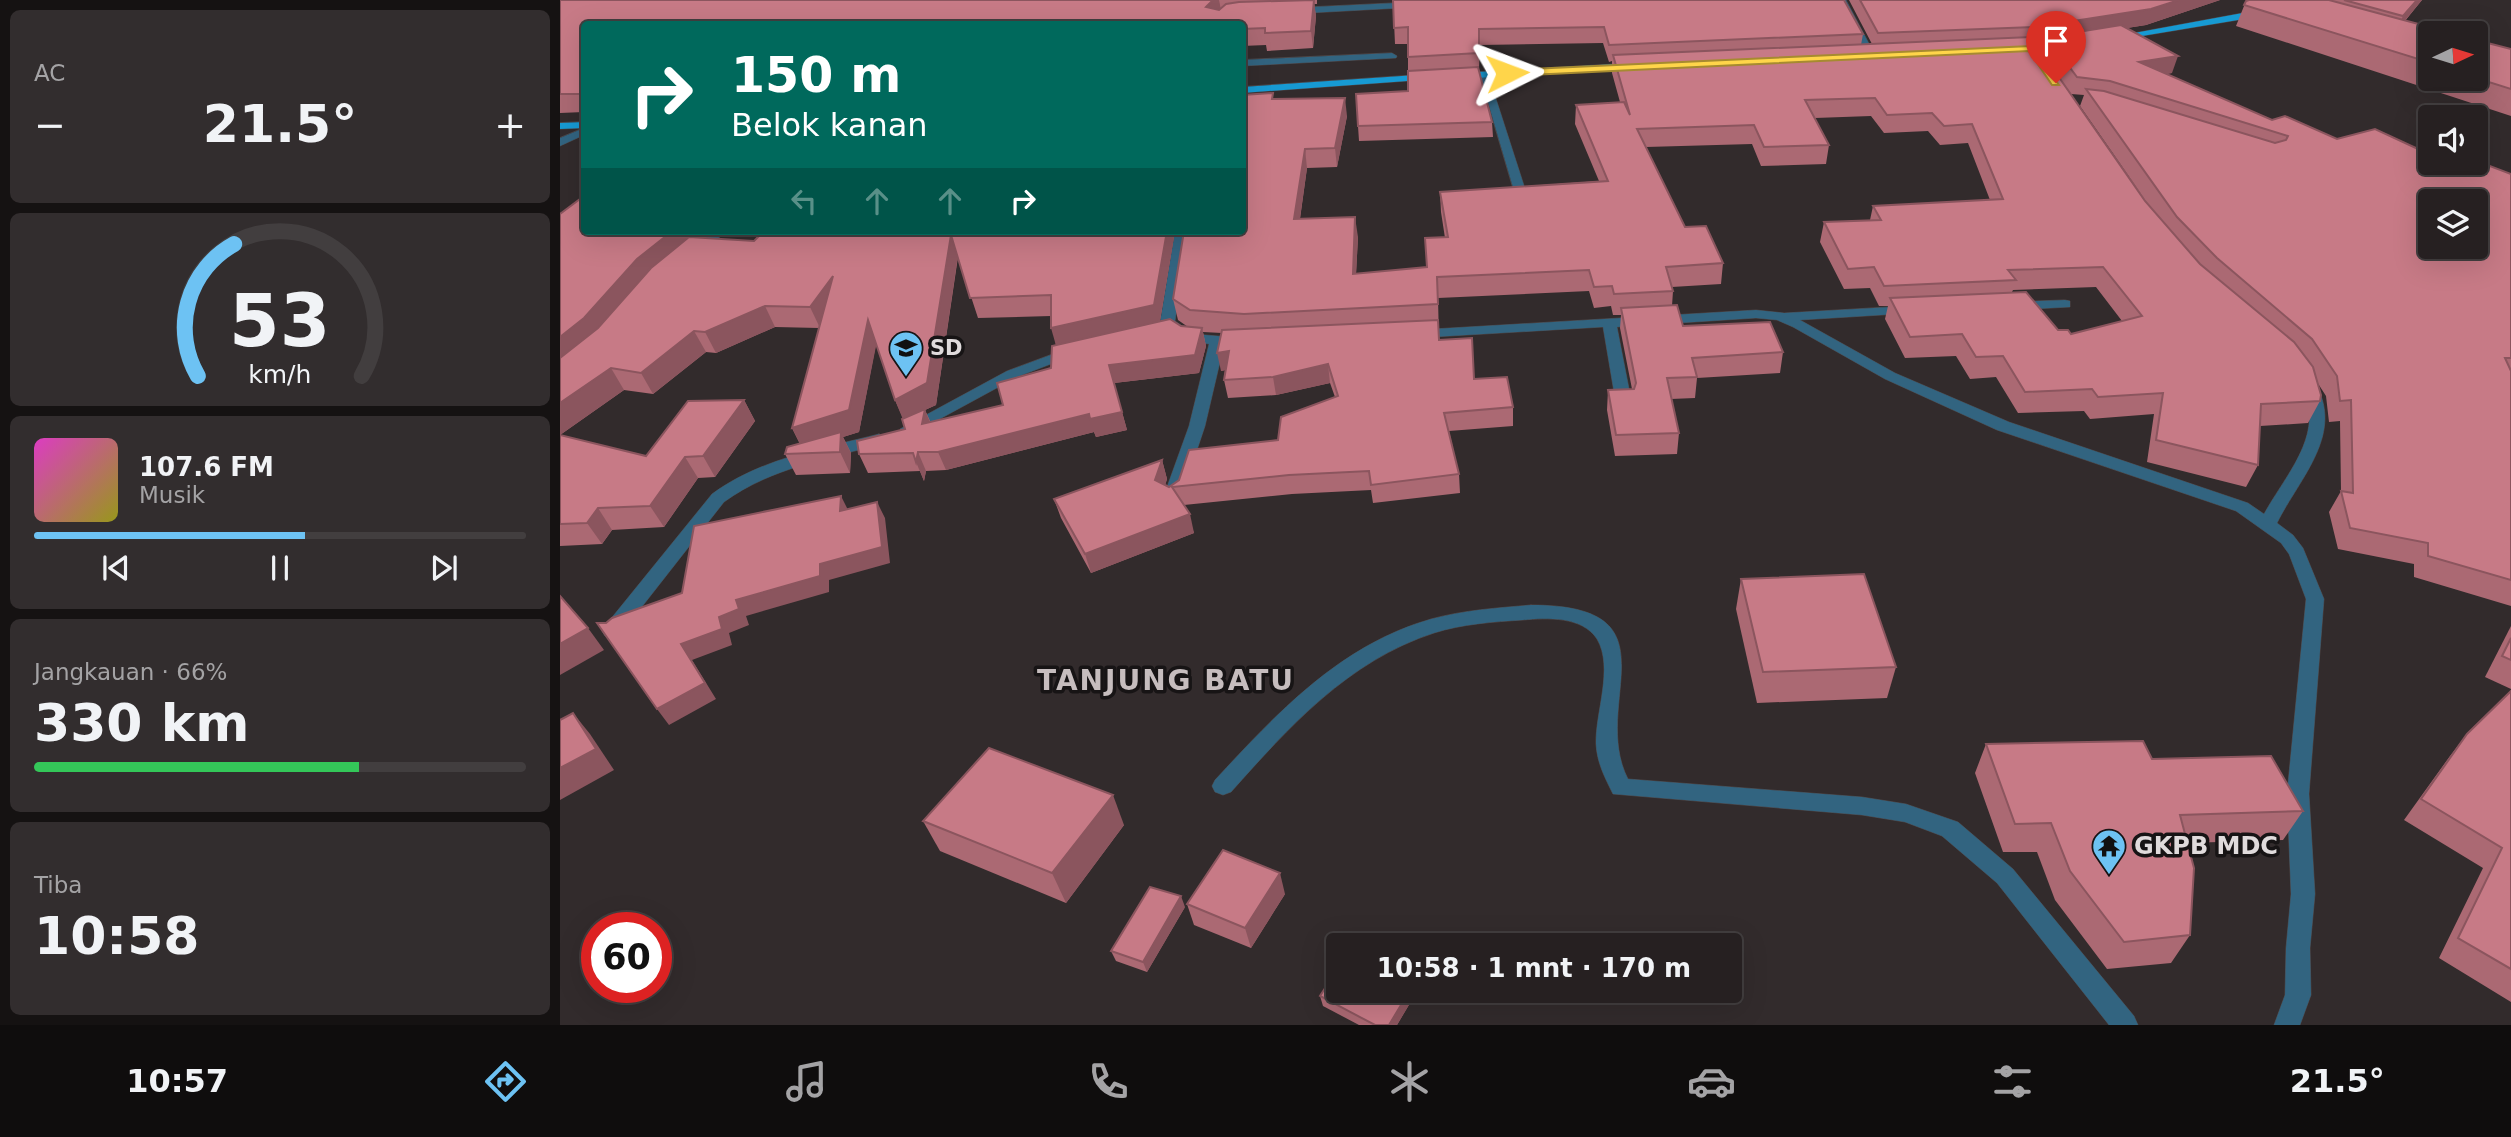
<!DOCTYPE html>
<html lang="id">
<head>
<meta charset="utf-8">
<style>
  body { margin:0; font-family:"DejaVu Sans",sans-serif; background:#322d2e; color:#f1f3f6; height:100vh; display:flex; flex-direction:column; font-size:26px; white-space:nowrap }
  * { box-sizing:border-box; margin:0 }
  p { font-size:23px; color:#a4a3a5 }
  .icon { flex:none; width:38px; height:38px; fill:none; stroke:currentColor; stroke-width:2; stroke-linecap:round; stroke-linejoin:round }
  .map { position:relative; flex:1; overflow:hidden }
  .sheet { display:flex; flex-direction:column; gap:10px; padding:10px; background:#151212; width:560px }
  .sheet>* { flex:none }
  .guide { position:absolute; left:21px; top:21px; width:665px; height:214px; border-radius:7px; box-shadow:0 7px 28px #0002,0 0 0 2px #423e3f; background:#00695c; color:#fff; overflow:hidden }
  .needle { width:46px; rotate:86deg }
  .controls { position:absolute; left:1858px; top:21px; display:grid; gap:14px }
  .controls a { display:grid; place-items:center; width:70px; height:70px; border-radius:7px; background:#262021; box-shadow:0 7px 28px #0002,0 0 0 2px #423e3f; font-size:35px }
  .speed { position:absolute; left:21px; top:912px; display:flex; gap:14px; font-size:35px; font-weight:700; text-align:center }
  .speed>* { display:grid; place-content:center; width:91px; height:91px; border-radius:50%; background:#262021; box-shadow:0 7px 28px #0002,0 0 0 2px #423e3f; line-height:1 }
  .speed .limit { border:10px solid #d22; background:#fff; color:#111 }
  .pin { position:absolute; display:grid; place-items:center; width:60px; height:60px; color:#fff; margin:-72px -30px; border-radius:50% 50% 50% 0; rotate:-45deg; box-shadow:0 0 7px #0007 }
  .pin .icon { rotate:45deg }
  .me { position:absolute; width:77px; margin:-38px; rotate:87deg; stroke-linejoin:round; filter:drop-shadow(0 0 5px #0008) }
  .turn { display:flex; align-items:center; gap:24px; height:147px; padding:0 35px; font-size:32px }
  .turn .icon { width:91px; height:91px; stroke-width:2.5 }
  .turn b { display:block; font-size:49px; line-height:60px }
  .lanes { display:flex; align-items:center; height:66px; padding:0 35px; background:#0003; justify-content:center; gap:35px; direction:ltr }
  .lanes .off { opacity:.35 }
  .big { font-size:52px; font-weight:700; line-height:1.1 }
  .sheet .tile { flex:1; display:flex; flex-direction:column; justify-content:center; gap:10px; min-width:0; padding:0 24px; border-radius:10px; background:#322d2e }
  .sheet .dial { align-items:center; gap:0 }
  .dial svg { height:182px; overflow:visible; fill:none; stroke:#423e3f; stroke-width:7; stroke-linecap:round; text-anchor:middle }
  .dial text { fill:#f1f3f6; stroke:none }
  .song { display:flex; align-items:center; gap:21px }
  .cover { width:84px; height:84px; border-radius:10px; background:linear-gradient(135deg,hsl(310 70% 55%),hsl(60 70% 35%)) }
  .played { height:7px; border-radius:4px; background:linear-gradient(90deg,#6dc2f3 55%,#423e3f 55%) }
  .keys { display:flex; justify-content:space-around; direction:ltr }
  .heat { display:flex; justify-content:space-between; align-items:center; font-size:38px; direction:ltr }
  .charge { height:10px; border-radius:5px; background:linear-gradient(90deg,#34c759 66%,#423e3f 0) }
  .trip { position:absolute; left:766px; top:933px; width:416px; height:70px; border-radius:7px; background:#262021; box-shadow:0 7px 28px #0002,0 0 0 2px #423e3f; font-weight:700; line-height:70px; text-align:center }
  .dock { display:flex; height:112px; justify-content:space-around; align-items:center; background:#0f0d0d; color:#a4a3a5 }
  .dock .icon { width:49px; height:49px }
  .dock .current { color:#6dc2f3 }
  .dock b { font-size:32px; color:#f1f3f6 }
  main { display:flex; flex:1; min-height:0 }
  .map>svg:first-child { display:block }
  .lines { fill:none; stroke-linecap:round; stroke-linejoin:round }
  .service-casing { stroke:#4e4748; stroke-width:1 }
  .minor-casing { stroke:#4e4748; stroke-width:1 }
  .tertiary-casing { stroke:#4e4748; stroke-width:1 }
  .primary-casing { stroke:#4e4748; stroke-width:1 }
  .service { fill:#326480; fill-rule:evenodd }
  .minor { fill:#326480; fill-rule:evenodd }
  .tertiary { fill:#326480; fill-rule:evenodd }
  .primary { fill:#179ad3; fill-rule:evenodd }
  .wall { fill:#ab6973; fill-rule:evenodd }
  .shaded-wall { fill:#8b555e }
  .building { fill:#c77a86; stroke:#8b555e; stroke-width:2; fill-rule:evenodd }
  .route { fill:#ffd54a; stroke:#a68a30; stroke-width:2 }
  .labels { text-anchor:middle; stroke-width:7; stroke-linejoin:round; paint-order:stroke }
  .poi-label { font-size:21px; font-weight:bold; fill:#e0dbdc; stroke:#171415; text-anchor:start }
  .near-poi-label { font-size:24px; font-weight:bold; fill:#e0dbdc; stroke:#171415; text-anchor:start }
  .district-label { font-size:28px; font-weight:bold; letter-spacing:2px; fill:#c6bdbe; stroke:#171415 }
</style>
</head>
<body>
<main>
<section class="sheet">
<div class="tile"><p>AC</p>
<div class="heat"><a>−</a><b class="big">21.5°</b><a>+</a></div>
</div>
<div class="tile dial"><svg viewBox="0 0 100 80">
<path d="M14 69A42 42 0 1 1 86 69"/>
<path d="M14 69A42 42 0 0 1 30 11" stroke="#6dc2f3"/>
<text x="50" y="56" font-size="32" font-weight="700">53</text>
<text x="50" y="72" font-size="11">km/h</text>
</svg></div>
<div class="tile">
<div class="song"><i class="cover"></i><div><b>107.6 FM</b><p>Musik</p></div></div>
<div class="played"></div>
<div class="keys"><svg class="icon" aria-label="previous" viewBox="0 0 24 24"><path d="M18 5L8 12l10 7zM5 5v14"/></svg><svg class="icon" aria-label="pause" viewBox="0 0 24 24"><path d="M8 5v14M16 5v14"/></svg><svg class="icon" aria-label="next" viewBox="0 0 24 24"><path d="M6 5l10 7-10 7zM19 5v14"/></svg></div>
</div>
<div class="tile"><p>Jangkauan · 66%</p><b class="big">330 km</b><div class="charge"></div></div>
<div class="tile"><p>Tiba</p><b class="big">10:58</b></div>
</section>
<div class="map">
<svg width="1951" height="1025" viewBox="0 0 1951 1025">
  <rect width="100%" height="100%" fill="#322b2c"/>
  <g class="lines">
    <g class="service-casing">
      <polygon id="service" points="832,53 837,56 836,58 682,66 682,60"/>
    </g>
    <g class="minor-casing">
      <g id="minor">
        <polygon points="1276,0 1286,0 1315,55 1314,57 1305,55"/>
        <polygon points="856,2 859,3 859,7 730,14 725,11 730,8"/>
        <polygon points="919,72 928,74 969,201 967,204 957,201"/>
        <polygon points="152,231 167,231 138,255 128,255 128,249"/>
        <polygon points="615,231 629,231 615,321 634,334 681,338 688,342 681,346 664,345 645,426 621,498 612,504 603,498 629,426 649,344 625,341 600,323"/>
        <polygon points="1505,300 1510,301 1510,307 1454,310 1447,306 1454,302"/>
        <path d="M1349 306 1356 310 1354 313 1240 320 1335 373 1449 422 1688 503 1704 514C1727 472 1768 432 1740 383L1748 378 1753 380C1787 432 1740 477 1717 523L1733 535 1743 548 1764 599 1749 794 1755 894 1750 948 1751 995 1740 1025H1714L1725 995 1726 948 1731 894 1727 794 1746 599 1729 554 1721 543 1676 511 1437 430 1325 379 1233 327 1217 320 1196 318 1057 327 1072 404 1064 409 1056 404 1043 327 856 338 849 334 856 330 1196 310 1224 313Z"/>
        <polygon points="512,347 517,348 519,351 517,354 457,377 354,433 348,434 340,429 447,371"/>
        <path d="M319 434 327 439 325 443C269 459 212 467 164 502L59 636H45L42 631 45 626 152 494C201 458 261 449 319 434Z"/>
        <path d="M971 605C1122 605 1029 703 1068 779L1302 797 1346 804 1398 822 1453 869 1574 1016 1578 1025H1549L1437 883 1382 836 1345 822 1302 815 1053 794C1045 778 1037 763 1036 744 1035 713 1054 668 1037 639 1022 616 987 618 963 620 933 622 902 624 874 633 788 661 729 727 671 792L663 795 655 792 652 786 655 780C717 713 780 645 871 619 904 610 937 608 971 605Z"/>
      </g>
    </g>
    <g class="tertiary-casing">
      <polygon id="tertiary" points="24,128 24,135 0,146 0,138"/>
    </g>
    <g class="primary-casing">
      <g id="primary">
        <polygon points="1717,0 1730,0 1690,18 1552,41 1547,38 1688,12"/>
        <polygon points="1074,63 1078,64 1078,68 899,79 894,76 899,73"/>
        <polygon points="871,74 876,77 875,79 682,93 682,87"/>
        <polygon points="24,122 24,128 0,129 0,123"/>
      </g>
    </g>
    <use href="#service" class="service"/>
    <use href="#minor" class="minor"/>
    <use href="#tertiary" class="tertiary"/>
    <use href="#primary" class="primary"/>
  </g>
  <g class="wall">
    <polygon points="0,0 757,0 757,4 754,4 756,16 753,48 707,51 706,45 682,46 682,24 24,24 24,112 0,113"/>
    <path d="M833 0 1303 34 1301 45 1312 44 1289 0H1660L1586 25 1567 28 1612 73 1606 74 1712 120 1777 139 1911 174H1951V606L1854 577V564L1778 549 1769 512 1781 491 1780 421 1769 422 1766 396 1757 382 1760 401 1748 423 1700 426 1698 465 1686 487 1587 462 1594 414 1530 419 1524 411 1458 413 1436 377 1410 379 1396 356 1345 358 1325 319 1328 306H1319L1310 288 1284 289 1260 242 1264 222 1310 220 1313 206 1430 200 1408 143 1380 145 1368 131 1324 133 1311 116 1255 118 1269 145 1266 164 1201 166 1192 144 1086 147 1125 227 1163 263 1161 284 1112 287 1113 291 1112 306 1123 326 1223 352 1220 373 1137 378 1135 398 1111 399 1119 433 1117 454 1055 456 1047 410 1048 390 1072 389 1060 328 1061 315H1053L1051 306 1034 308 1029 291 878 298 879 340 914 379 953 407V426L889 431 899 474 900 493 813 503 811 490 732 494 624 505 634 533 531 573 501 518 494 499 602 460 607 479 605 485 609 487 718 440 775 397 770 383 716 395 668 398 664 380 665 370 661 371 662 333 643 332 646 346 639 373 554 383 567 430 536 437 534 432 386 470 366 471 364 481 360 471 308 473 299 454 345 429 343 418 335 400 316 344 299 432 283 437 291 453 290 473 236 475 225 454 240 444 232 428 259 328 215 327 156 353 146 352 93 394 64 390 0 435 86 456 184 400 195 421 155 477 138 478 104 527 52 530 42 544 0 546V214L24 231H138L130 237 194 241 204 231H615L600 321 628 327 618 320 613 299 713 99 787 116 777 167 747 168 740 219 798 237 796 274 867 267 885 238 881 212 880 192 1039 181 1015 124 1016 105 1060 102 1052 73V61L1049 62 1043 43 920 45 919 69 932 122 933 137 799 141 798 126 848 91V44H835ZM1486 41 1482 53 1511 94 1524 95 1520 106 1589 205 1475 43ZM398 257 418 318 491 316 496 345 491 368 443 405 371 423 365 410 376 405ZM1536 287 1562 321 1511 334 1498 330 1452 292 1453 290Z"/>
    <polygon points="1689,0 1862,0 1845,21 1871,33 1871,79 1916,79 1916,40 1951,49 1951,116 1676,26 1686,1"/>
    <polygon points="1181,579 1336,667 1327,698 1197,703 1176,609"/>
    <polygon points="1951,626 1951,689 1925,677"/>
    <polygon points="1951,691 1951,1002 1879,958 1923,868 1844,820 1890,756 1907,734"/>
    <polygon points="1426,744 1592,759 1743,811 1723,840 1627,843 1630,935 1611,963 1547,969 1495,900 1477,852 1443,852 1415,773"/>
    <polygon points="363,821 564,825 506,903 380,851"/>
    <polygon points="725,894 691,948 634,925 627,904"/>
    <polygon points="625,907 587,972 556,961 551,951"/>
    <polygon points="779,990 852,990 853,998 837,1025 799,1025 763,1006 760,996"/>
  </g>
  <g class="shaded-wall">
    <polygon points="653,0 659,0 661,10 646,7"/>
    <polygon points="754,0 756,16 753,48 751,31"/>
    <polygon points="1619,0 1660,0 1586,25 1490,40 1487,37 1486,41 1471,43 1475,27"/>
    <polygon points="1857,0 1862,0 1836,31 1843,16"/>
    <polygon points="1618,56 1612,73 1573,79 1579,62"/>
    <polygon points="785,98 787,116 777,167 775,148"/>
    <polygon points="745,149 747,168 737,239 734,219"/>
    <polygon points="795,217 798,237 795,294 793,274"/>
    <polygon points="101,231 138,231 114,250 0,369 0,337 96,235"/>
    <polygon points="607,231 615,231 599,326 497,349 491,328"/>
    <polygon points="391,235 398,255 376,405 365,410 372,427 344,422 335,400"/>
    <polygon points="273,276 260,328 250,307"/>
    <polygon points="205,306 215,327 156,353 145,332"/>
    <polygon points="308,320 317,341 299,432 283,437 291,453 290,473 280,452 243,450 232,428"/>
    <polygon points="642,328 646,346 639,373 554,383 567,430 536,437 534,432 386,470 378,452 529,414 549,365"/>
    <polygon points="134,331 146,352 93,394 81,373"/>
    <polygon points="669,351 672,369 661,371 657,353"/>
    <polygon points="768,364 770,383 716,395 713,377"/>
    <polygon points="51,368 64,390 0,435 0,403"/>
    <polygon points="184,400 195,421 155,477 143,456"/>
    <polygon points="358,452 366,471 364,481 356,462"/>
    <polygon points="125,457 138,478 104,527 90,506"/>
    <polygon points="602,460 607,479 601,499 595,480"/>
    <polygon points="281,496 289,512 280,511"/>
    <polygon points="317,502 325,518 330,563 269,580 269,592 186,616 189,625 169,633 172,645 132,660 156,699 109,725 97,709 121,644 176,600 260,564"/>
    <polygon points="38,508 52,530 42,544 27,523"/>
    <polygon points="630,514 634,533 531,573 525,554"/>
    <polygon points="28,628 44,650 0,675 0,644"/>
    <polygon points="13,713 30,734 54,770 0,800 0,768"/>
    <polygon points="553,795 564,825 506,903 492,873"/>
    <polygon points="720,873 725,894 691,948 685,928"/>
    <polygon points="621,896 625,907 587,972 583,962"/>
    <polygon points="850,990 852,990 853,998 837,1025 829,1025"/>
  </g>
  <g class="building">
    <polygon points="0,0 653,0 646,7 659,10 666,4 679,2 754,0 751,31 705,33 705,28 682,29 682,24 24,24 24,94 0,94"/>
    <polygon points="833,0 1284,0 1303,34 1049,45 1044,27 919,29 919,53 848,57 848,27 834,28"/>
    <polygon points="1300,0 1619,0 1591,9 1475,27 1318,33"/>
    <polygon points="1689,0 1769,0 1892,33 1871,33 1871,63 1684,5 1686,1"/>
    <polygon points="1784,0 1857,0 1843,16"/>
    <path d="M1561 25 1618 56 1579 62 1712 120 1725 116 1777 139 1815 129 1871 155V163H1887L1911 174 1930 166 1951 174V358H1945L1951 371V580L1868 556V543L1790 528 1781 491 1793 493 1791 400 1780 401 1777 376 1752 339 1657 258 1617 217 1526 89 1544 91 1715 143 1726 140 1728 136 1550 81 1517 77 1487 37ZM1871 201H1916V247H1871Z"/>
    <polygon points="1471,37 1585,201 1640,264 1734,342 1753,367 1761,395 1760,401 1701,404 1698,465 1596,440 1603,393 1538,397 1532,389 1465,392 1443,356 1416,357 1402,334 1350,337 1330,298 1466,292 1498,330 1508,330 1511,334 1582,316 1543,267 1448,270 1456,280 1324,286 1314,267 1288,269 1264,222 1321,220 1313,206 1443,199 1412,124 1384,126 1372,113 1327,115 1315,98 1245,100 1269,145 1204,147 1194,125 1077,129 1125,227 1146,226 1163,263 1106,267 1113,291 1054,294 1052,286 1034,287 1029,270 877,277 878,304 684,314 630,310 613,299 624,231 682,231 682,95 713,93 712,99 785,98 775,148 745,149 734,219 795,217 793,274 867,267 865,238 888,237 880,192 1048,181 1016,105 1064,102 1070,115 1053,55"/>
    <polygon points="1916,40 1951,49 1951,89 1916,78"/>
    <polygon points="918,67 932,122 798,126 796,94 848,91 848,71"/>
    <polygon points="24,196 24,231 101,231 96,235 106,236 77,259 24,318 0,337 0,214"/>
    <polygon points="204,231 607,231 594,305 491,328 491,295 410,298 391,235 367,383 335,400 308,320 289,410 232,428 273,276 250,307 205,306 145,332 134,331 81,373 51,368 0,403 0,358 38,328 91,268 129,237 194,241"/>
    <polygon points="1117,305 1123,326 1210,322 1223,352 1132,358 1137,377 1107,378 1119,433 1056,435 1048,390 1074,389 1076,383 1061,308"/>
    <polygon points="610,319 621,326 642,328 635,355 549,365 562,412 530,419 529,414 378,452 358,452 356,462 353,453 299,454 297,441 345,429 342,419 365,409 362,424 443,405 437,383 491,368 492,346"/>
    <polygon points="878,320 879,340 912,338 914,379 947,377 953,407 884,413 899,474 811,485 809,471 729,475 612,487 630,514 525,554 494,499 602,460 595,480 609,487 619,480 629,450 718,440 721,417 778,396 768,364 713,377 664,380 669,351 657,353 662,330"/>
    <polygon points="184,400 143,456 125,457 90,506 38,508 27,523 0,524 0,435 86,456 128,401"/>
    <polygon points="281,432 280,452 225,454 227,447"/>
    <polygon points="281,496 280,511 317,502 322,547 260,564 260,576 176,600 179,609 159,617 162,629 121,644 145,683 97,709 37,623 46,623 52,618 122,593 134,526"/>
    <polygon points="1304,574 1336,667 1203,672 1181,579"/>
    <polygon points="0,596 28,628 0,644"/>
    <polygon points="1951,638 1951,660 1942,656"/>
    <polygon points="1951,691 1951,969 1898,938 1942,848 1861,799 1907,734"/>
    <polygon points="13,713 36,749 0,768 0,720"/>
    <polygon points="1583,741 1592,759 1711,756 1743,811 1620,815 1634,868 1630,935 1564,942 1510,871 1491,823 1455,824 1426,744"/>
    <polygon points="429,748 553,795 492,873 363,821"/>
    <polygon points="663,850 720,873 685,928 627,904"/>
    <polygon points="590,887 621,896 583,962 551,951"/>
    <polygon points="779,967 779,990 850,990 829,1025 815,1025 760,996"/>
  </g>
  <polygon class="route" points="1471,46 1499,85 1492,85 1469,51 947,76 942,73 947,70"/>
  <defs>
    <g id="school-pin" transform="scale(1.75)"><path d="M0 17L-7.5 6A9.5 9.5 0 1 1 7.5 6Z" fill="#6dc2f3" stroke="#171415"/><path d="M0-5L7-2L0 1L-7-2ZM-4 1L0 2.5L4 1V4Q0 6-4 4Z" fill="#111"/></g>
    <g id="temple-pin" transform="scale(1.75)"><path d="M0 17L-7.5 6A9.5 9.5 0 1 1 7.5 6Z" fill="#6dc2f3" stroke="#171415"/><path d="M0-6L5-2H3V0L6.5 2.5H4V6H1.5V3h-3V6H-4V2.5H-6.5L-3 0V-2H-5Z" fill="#111"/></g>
  </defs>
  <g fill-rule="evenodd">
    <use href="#school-pin" x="346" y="348"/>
    <use href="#temple-pin" x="1549" y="846"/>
  </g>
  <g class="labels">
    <g class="poi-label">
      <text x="370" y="355">SD</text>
    </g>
    <g class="near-poi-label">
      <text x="1574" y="854">GKPB MDC</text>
    </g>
    <g class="district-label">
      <text x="606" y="690">TANJUNG BATU</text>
    </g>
  </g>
</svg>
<div class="controls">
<a><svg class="needle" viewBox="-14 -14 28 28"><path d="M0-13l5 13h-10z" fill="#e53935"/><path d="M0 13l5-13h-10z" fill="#a4a3a5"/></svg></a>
<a><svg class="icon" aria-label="sound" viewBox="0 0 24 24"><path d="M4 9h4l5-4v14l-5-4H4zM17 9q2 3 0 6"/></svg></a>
<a><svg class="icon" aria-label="layers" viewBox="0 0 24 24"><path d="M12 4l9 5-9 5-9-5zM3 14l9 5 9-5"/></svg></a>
</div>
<div class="speed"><div class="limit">60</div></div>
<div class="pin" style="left:1496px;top:83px;background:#d93025"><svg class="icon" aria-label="arrive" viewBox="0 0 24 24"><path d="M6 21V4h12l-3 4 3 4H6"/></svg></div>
<svg class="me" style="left:947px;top:73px" viewBox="-20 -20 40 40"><path d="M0-17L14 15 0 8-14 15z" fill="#ffd54a" stroke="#fff" stroke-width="4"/></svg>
<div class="trip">10:58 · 1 mnt · 170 m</div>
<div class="guide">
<div class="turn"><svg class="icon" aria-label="right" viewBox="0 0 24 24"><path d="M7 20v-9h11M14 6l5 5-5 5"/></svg><div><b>150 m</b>Belok kanan</div></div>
<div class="lanes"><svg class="icon off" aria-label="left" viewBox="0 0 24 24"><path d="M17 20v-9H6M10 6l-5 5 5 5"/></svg><svg class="icon off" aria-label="ahead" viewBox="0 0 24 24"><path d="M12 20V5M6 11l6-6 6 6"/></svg><svg class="icon off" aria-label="ahead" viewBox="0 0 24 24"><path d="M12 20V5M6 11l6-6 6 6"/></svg><svg class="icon" aria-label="right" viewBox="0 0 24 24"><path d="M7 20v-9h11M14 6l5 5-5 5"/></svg></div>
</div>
</div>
</main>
<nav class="dock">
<b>10:57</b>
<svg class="icon current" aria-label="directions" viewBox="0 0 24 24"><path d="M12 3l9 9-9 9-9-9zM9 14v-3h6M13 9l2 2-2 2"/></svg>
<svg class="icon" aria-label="music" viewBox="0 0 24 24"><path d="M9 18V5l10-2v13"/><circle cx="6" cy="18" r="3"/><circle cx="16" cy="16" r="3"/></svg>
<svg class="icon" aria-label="phone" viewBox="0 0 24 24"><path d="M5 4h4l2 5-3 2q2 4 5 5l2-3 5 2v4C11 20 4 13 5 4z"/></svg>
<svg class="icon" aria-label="climate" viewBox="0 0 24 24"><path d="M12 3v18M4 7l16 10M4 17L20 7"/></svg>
<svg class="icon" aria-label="car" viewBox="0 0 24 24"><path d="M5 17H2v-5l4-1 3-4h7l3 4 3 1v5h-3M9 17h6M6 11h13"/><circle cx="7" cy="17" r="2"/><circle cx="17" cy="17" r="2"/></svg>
<svg class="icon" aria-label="filters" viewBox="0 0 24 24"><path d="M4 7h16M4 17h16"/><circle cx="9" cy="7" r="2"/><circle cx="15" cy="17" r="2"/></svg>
<b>21.5°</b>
</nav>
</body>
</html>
